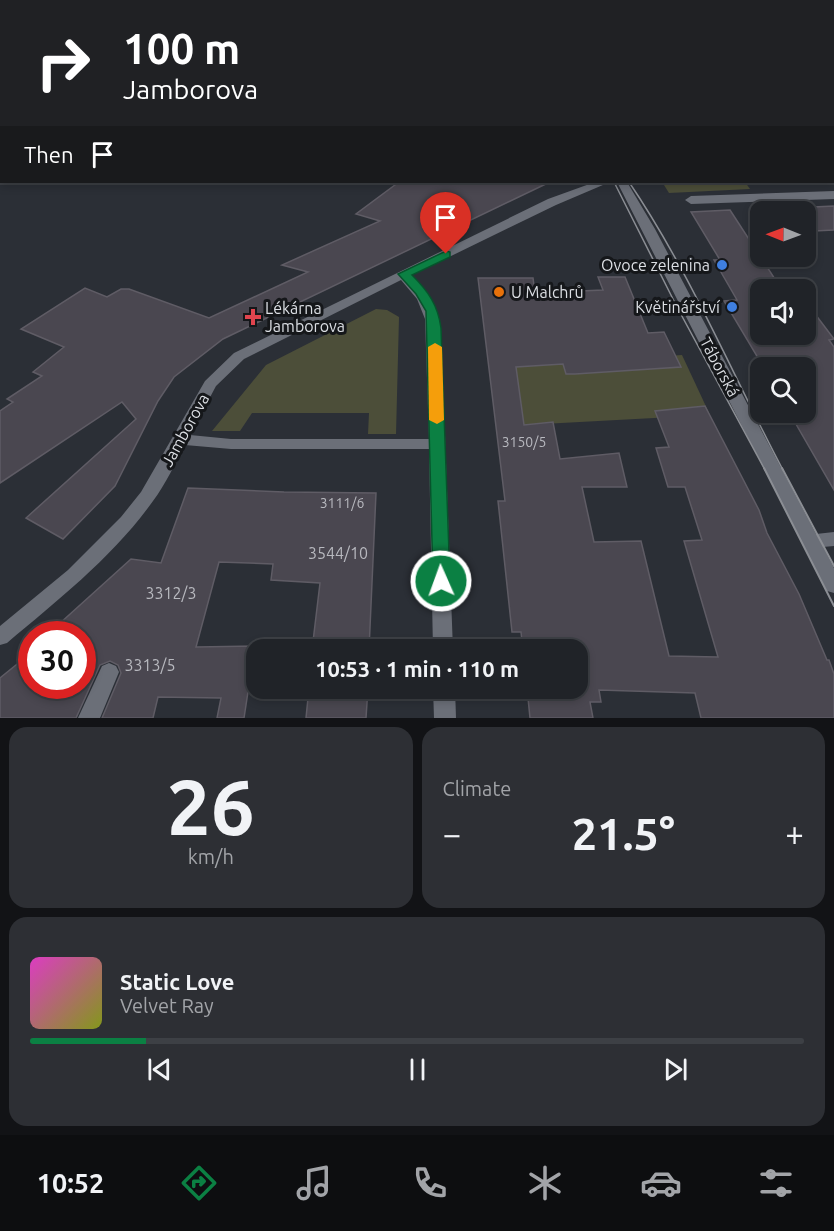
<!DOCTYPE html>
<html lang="en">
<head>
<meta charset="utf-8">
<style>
  body { margin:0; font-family:Ubuntu,sans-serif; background:#2d2f34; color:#f1f3f6; height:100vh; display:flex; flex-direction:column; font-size:22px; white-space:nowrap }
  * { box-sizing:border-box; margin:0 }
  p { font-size:20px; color:#a2a4a8 }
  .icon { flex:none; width:33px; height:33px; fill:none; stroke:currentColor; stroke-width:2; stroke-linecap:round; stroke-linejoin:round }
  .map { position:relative; height:718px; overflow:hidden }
  .panel { display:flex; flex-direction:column; gap:9px; padding:9px; background:#121316; flex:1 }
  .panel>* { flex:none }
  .banner { position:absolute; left:0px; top:0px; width:834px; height:183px; box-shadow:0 3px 9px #0003,0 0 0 2px #3d4045; background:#202124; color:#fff; overflow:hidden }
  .needle { width:39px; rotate:271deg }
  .fabs { position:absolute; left:750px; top:201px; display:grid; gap:12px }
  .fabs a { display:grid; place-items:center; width:66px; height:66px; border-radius:12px; background:#202328; box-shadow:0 3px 9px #0003,0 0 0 2px #3d4045; font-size:30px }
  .speed { position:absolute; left:18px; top:621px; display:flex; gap:12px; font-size:30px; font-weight:700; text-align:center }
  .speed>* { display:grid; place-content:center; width:78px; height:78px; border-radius:50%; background:#202328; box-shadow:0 3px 9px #0003,0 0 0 2px #3d4045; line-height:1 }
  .speed .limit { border:9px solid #d22; background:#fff; color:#111 }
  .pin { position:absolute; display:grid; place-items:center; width:51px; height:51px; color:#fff; margin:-62px -26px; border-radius:50% 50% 50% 0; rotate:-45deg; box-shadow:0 0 6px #0007 }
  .pin .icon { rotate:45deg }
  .me { position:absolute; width:66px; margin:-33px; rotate:358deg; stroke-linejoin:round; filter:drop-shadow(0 0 4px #0008) }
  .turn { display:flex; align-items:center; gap:21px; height:126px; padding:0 24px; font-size:27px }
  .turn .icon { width:78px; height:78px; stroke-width:2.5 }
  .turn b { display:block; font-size:42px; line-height:51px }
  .then { display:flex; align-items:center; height:57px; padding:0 24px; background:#0003; gap:12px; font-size:22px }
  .big { font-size:45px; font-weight:700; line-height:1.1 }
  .panel .widget { flex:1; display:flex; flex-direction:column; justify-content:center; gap:9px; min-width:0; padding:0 21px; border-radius:18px; background:#2d2f34 }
  .panel .dial { align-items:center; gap:0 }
  .dial b { font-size:78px; line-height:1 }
  .song { display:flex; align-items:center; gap:18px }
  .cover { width:72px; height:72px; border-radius:9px; background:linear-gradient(135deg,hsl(310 70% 55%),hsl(70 70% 35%)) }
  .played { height:6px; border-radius:3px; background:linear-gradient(90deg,#0b8043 15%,#3d4045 15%) }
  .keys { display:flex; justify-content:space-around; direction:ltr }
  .heat { display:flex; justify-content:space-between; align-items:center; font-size:33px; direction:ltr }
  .panel .tiles { flex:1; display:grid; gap:9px; grid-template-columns:1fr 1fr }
  .widget:last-child { grid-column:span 2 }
  .trip { position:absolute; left:246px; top:639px; width:342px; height:60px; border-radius:18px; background:#202328; box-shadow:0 3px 9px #0003,0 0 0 2px #3d4045; font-weight:700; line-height:60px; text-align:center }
  .tab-bar { display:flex; height:96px; justify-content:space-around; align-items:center; background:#0d0e10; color:#a2a4a8 }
  .tab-bar .icon { width:42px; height:42px }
  .tab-bar .selected { color:#0b8043 }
  .tab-bar b { font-size:27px; color:#f1f3f6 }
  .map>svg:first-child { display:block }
  .green { fill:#4c4e39 }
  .building { fill:#4a4750; stroke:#5f5c65; stroke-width:1.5 }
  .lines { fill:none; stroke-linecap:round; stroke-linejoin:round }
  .minor { fill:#6b6f78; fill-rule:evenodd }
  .tram-far1 { stroke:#8b8e94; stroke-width:1.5 }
  .tram { stroke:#8b8e94; stroke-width:2 }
  .route { fill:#0b8043; stroke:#07532c; stroke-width:1.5 }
  .slow { fill:#f59e0b }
  .shop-dot { fill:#3f7fe0; stroke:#15171a; stroke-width:2 }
  .food-dot { fill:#e8710a; stroke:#15171a; stroke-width:2 }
  .health-dot { fill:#e0444e; stroke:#15171a; stroke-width:2 }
  .labels { text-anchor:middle; stroke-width:6; stroke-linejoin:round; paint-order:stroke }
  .number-label { font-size:14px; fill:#b8b9bf }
  .poi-label { font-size:16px; fill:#dcdfe4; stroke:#15171a; text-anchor:end }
  .street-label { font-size:16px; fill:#dcdfe4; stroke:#15171a }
  .near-number-label { font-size:16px; fill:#b8b9bf }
</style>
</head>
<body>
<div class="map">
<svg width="834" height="718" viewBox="0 0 834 718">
  <rect width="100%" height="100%" fill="#2b2f36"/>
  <g class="green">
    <polygon points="673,182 745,182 750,189 669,193 664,185"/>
    <polygon points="376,309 387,310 399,317 396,434 368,434 369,413 252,413 240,431 212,431 266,365"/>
    <polygon points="682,355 710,415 524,425 490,368"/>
  </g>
  <g class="building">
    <polygon points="399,182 550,182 223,339 174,377 158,401 115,486 63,539 26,518 136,419 122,402 0,483 0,411 13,402 7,399 42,376 33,372 64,347 21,329 85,288 107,297 121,289 129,289 209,318 308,272 282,265 380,221 356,214"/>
    <polygon points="834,206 834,230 814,231 806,221 806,212 798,212 794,208"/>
    <polygon points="730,210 782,290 760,290 760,334 806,334 806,302 834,339 829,340 834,347 834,490 789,412 806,412 806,368 764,368 724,301 737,300 714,260 720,260 691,212"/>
    <polygon points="598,277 625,277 648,333 664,332 681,367 575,374 566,374 563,364 516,367 524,425 553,422 560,459 619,453 627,487 582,487 594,542 641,541 669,656 718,657 684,541 702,540 685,487 668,487 656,448 669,447 655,411 705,406 759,510 767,533 799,594 827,660 829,660 834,674 834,718 701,718 695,693 599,690 601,702 590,702 593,718 530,718 527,688 578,688 578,650 523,650 521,632 512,632 498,501 505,501 478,278 533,278 535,293 603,290"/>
    <polygon points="188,488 284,492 376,493 369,650 312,650 320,583 271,580 273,564 219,562 196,647 255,646 244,718 217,718 221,698 158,697 153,718 102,718 121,673 118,665 110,661 100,665 76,718 0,718 0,678 32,652 32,686 82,686 82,634 48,634 131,559 161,563"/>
    <polygon points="309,688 368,688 366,718 306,718"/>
  </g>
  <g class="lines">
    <g class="minor">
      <polygon points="197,0 206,0 196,2"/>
      <polygon points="342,0 357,0 359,2 343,2"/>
      <polygon points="491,0 499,0 500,2 492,2"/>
      <polygon points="706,0 717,0 704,2"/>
      <rect x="832" y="106" width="2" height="6"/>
      <polygon points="0,118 2,118 0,125"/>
      <path d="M595 182H610L556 205 412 275 434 305 441 328 453 650H433L429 449H231L185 445C175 463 166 484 153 501 113 557 59 599 7 643L0 645V626L68 570 121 517 141 492 205 381 234 353 548 199ZM401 280 417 299 425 319 429 439H231L190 435 216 386 244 359Z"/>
      <polygon points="617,182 627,182 655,229 816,534 834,532 834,546 823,547 834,568 834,593 827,591 824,586"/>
      <polygon points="834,191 834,199 691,204 685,200 691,196"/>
      <polygon points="109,663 116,666 119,672 100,718 78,718 102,666"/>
      <polygon points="433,688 455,688 456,718 434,718"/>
    </g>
    <g class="tram-far1">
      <polyline points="498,0 500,2"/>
      <polyline points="614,182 677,307 765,470"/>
      <path d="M629 182C690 272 732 374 783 470"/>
    </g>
    <g class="tram">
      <polyline points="764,468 834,606"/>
      <polyline points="782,468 834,566"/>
    </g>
  </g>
  <path class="route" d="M446 251 450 252V257L412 275C428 291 438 305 441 328L450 581 447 586 441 588 435 586 433 581 426 311 416 294 398 274Z"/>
  <polygon class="slow" points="435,343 442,347 444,420 437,424 429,420 428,347"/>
  <g class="shop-dot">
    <circle cx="722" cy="265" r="6"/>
    <circle cx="732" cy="307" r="6"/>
  </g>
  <circle class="food-dot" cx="499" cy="292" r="6"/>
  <path class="health-dot" d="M250 308h6v6h6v6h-6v6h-6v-6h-6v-6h6z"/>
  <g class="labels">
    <g class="number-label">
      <text x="524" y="447">3150/5</text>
      <text x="342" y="508">3111/6</text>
    </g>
    <g class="poi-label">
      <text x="710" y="271">Ovoce zelenina</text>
      <text x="511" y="298" text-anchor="start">U Malchrů</text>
      <text x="720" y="313">Květinářství</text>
      <text x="265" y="314" text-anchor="start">Lékárna<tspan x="265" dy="18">Jamborova</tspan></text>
    </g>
    <g class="street-label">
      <text transform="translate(720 367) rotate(62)" y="6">Táborská</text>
      <text transform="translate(185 430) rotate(-61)" y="6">Jamborova</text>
    </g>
    <g class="near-number-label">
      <text x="338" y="559">3544/10</text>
      <text x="171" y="599">3312/3</text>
      <text x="150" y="671">3313/5</text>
    </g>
  </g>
</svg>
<div class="fabs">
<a><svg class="needle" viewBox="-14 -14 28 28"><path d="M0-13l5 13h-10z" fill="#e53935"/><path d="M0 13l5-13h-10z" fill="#a2a4a8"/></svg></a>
<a><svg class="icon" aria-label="sound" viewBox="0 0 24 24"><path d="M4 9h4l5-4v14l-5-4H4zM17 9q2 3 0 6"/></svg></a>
<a><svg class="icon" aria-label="search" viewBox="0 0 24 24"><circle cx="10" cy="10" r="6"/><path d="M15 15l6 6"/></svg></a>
</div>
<div class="speed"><div class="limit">30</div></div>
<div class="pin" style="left:446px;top:254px;background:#d93025"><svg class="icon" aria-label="arrive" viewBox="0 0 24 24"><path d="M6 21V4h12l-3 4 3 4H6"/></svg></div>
<svg class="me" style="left:441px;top:581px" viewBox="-20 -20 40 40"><circle r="17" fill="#0b8043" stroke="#fff" stroke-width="3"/><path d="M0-11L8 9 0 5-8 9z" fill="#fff"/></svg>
<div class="trip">10:53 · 1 min · 110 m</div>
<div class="banner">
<div class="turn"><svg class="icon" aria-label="right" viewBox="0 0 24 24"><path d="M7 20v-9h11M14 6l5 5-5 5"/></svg><div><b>100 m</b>Jamborova</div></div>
<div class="then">Then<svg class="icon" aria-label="arrive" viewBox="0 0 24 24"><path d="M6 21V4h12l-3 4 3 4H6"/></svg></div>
</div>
</div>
<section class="panel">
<div class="tiles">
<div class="widget dial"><b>26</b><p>km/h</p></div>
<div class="widget"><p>Climate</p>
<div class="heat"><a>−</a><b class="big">21.5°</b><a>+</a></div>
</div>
<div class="widget">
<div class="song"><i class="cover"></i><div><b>Static Love</b><p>Velvet Ray</p></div></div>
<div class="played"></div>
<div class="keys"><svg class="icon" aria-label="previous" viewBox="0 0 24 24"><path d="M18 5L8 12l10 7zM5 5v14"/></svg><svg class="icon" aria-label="pause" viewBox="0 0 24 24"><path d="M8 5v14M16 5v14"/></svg><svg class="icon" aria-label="next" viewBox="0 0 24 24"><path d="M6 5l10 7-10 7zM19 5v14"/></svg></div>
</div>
</div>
</section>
<nav class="tab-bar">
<b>10:52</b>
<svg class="icon selected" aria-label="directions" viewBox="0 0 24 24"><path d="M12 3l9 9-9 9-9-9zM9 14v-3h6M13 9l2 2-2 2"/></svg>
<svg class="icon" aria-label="music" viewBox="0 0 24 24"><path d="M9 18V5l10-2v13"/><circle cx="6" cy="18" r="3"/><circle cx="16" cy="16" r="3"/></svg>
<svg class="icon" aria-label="phone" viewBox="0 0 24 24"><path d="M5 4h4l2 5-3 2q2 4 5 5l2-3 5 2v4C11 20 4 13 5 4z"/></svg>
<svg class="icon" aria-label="climate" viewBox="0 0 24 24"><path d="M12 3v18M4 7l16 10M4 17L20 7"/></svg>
<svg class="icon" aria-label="car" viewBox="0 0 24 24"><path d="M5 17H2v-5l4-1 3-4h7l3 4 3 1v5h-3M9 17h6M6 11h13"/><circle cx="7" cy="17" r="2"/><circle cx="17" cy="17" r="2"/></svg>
<svg class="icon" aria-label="filters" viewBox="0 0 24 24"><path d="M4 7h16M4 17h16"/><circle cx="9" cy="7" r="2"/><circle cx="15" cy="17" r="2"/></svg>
</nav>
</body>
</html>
